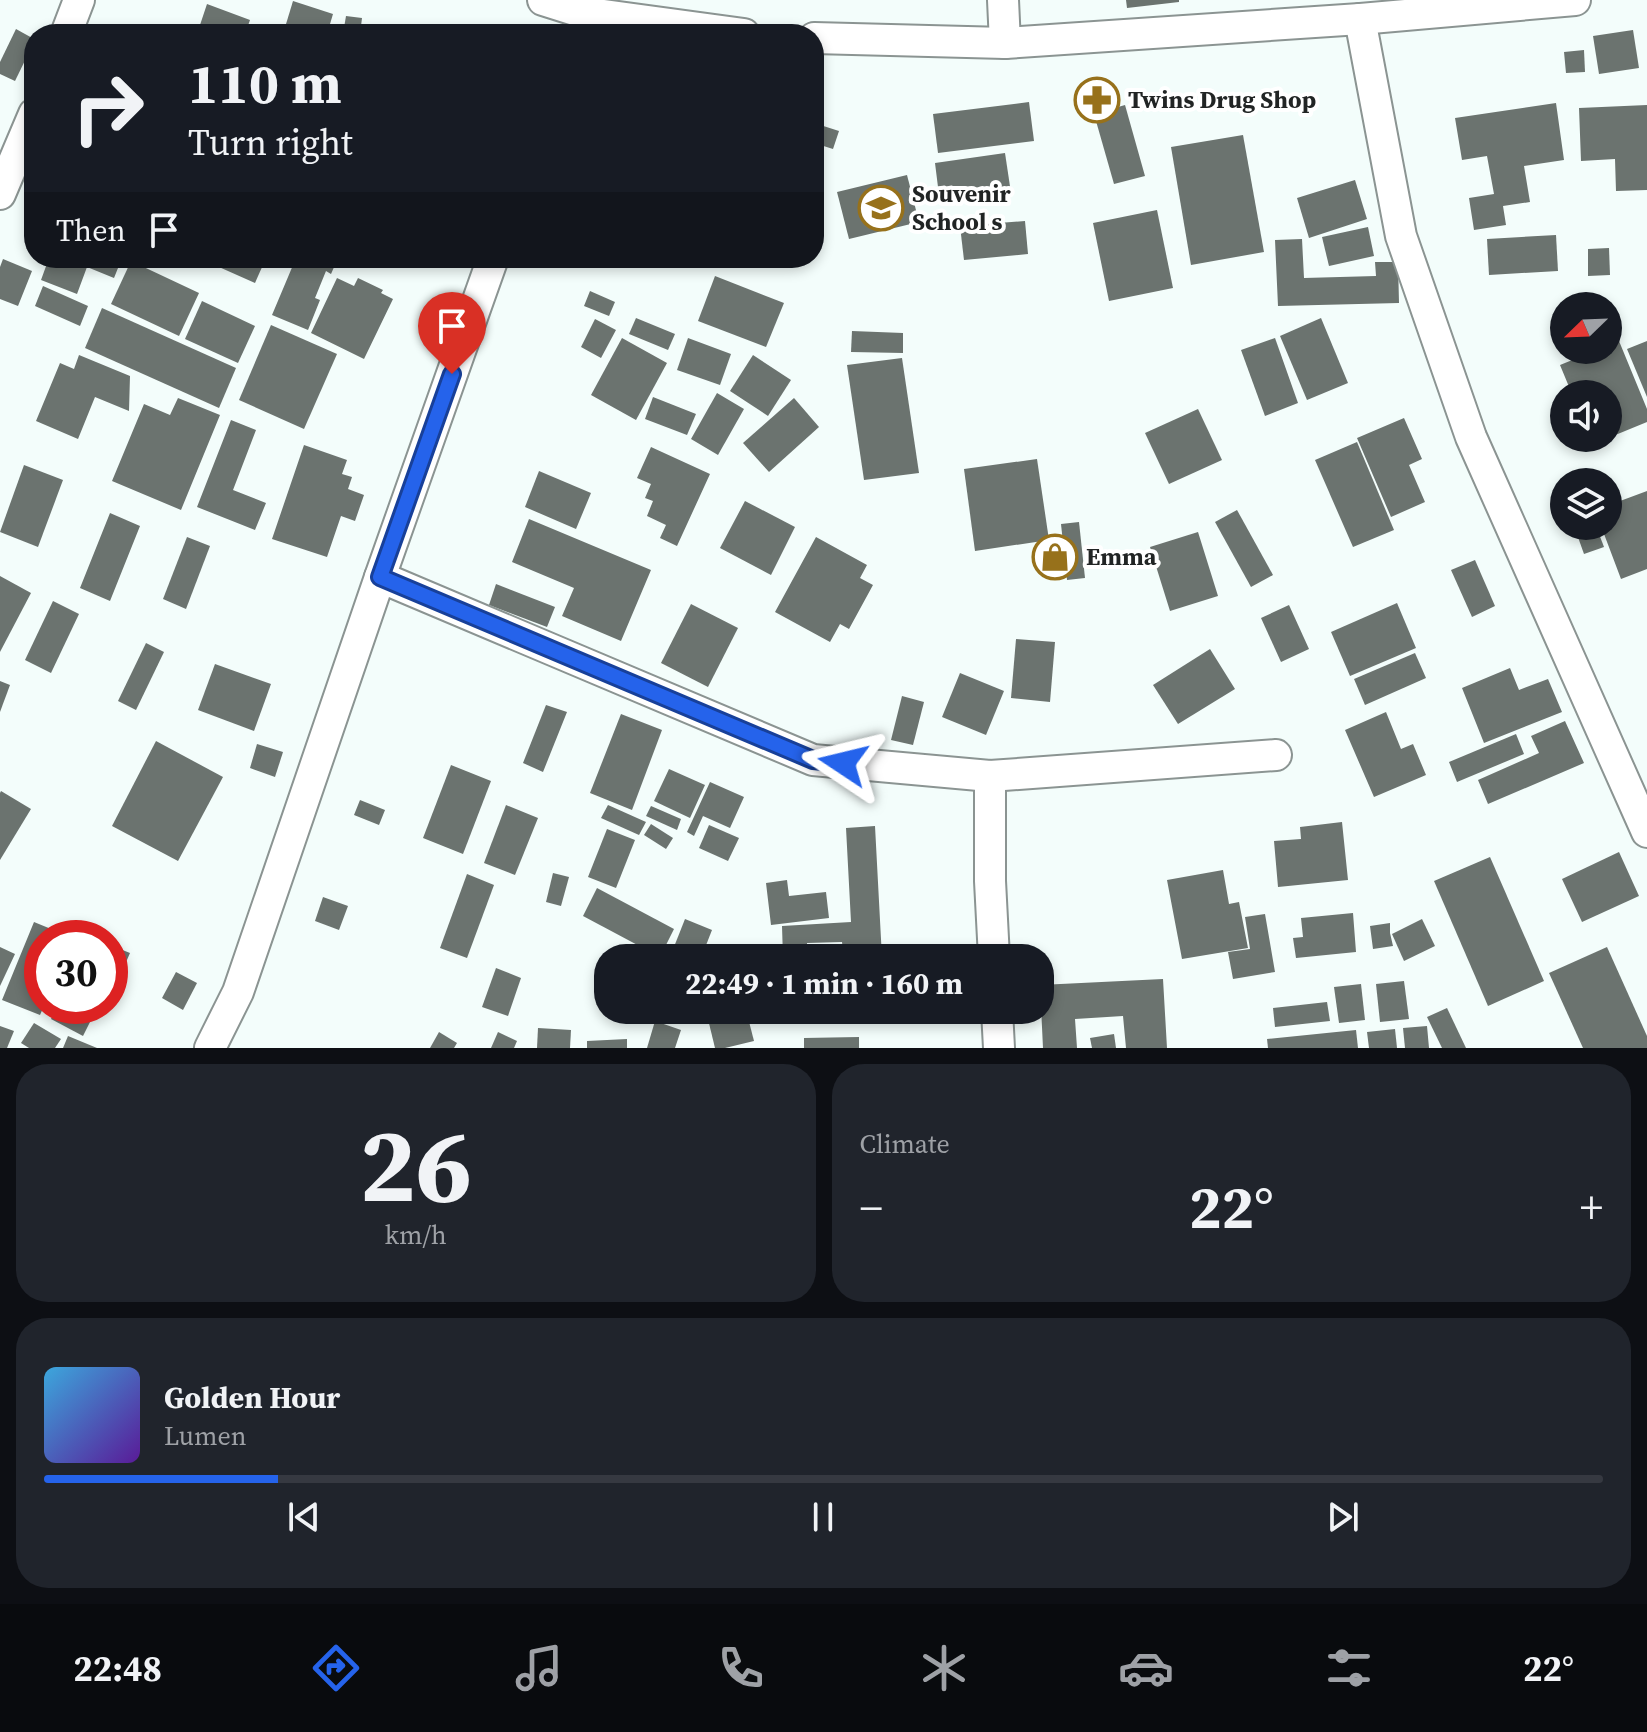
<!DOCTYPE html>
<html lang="en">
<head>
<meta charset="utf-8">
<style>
  body { margin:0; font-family:"Source Serif 4",serif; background:#20242c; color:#f1f3f6; height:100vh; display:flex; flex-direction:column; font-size:30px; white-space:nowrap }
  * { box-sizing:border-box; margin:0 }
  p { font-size:26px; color:#9ea1a6 }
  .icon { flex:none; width:44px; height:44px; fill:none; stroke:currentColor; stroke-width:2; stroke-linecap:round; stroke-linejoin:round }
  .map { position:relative; height:1048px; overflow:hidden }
  .sheet { display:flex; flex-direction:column; gap:16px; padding:16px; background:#0d0f14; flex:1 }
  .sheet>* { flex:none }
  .top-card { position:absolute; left:24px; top:24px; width:800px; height:244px; border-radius:32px; box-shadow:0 4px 12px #0003; background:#171b24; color:#f1f3f6; overflow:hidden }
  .needle { width:52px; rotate:247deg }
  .fabs { position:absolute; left:1550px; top:292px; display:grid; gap:16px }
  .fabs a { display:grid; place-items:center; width:72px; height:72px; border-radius:50%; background:#171b24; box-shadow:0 4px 12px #0003; font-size:40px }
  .speed { position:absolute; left:24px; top:920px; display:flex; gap:16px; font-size:40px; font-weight:700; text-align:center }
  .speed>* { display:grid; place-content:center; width:104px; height:104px; border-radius:50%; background:#171b24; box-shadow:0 4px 12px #0003; line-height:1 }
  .speed .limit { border:12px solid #d22; background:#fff; color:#111 }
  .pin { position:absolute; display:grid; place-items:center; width:68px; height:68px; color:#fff; margin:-82px -34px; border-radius:50% 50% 50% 0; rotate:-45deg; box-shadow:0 0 8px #0007 }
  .pin .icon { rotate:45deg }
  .me { position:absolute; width:88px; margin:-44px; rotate:280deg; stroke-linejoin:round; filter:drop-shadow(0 0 6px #0008) }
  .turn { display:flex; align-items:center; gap:28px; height:168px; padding:0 32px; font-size:36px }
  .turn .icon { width:104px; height:104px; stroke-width:2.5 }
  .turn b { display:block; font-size:56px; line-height:68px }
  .then { display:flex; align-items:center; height:76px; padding:0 32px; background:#0003; gap:16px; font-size:30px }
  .big { font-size:60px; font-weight:700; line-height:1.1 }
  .sheet .card { flex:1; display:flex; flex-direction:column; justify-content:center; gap:12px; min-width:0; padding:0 28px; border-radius:32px; background:#20242c }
  .sheet .dial { align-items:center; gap:0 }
  .dial b { font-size:104px; line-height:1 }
  .song { display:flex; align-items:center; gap:24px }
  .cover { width:96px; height:96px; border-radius:12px; background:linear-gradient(135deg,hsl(200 70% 55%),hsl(270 70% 35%)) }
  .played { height:8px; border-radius:4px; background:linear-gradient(90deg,#2563eb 15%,#363941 15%) }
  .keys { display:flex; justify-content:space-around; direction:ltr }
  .heat { display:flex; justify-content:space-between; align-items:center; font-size:44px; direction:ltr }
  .sheet .tiles { flex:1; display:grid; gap:16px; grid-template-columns:1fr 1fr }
  .card:last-child { grid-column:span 2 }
  .trip { position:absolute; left:594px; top:944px; width:460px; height:80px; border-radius:32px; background:#171b24; box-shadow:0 4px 12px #0003; font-weight:700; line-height:80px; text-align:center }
  .tabs { display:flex; height:128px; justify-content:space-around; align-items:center; background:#090b0e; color:#9ea1a6 }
  .tabs .icon { width:56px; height:56px }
  .tabs .on { color:#2563eb }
  .tabs b { font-size:36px; color:#f1f3f6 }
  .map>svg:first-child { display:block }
  .building { fill:#6b736f }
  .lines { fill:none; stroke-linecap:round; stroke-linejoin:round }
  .minor-casing { stroke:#8b9492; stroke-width:34 }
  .minor { stroke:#fff; stroke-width:30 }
  .route-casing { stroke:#184099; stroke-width:20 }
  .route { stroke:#2563eb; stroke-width:14 }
  .labels { text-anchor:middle; stroke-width:8; stroke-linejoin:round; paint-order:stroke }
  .poi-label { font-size:24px; font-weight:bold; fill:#212424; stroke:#fff; text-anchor:start }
</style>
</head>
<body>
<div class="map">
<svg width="1647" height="1048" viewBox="0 0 1647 1048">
  <rect width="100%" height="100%" fill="#f3fdfb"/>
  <g class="building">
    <polygon points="1126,0 1179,0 1179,2 1127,8"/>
    <polygon points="293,1 333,14 327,34 283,34"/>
    <polygon points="207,4 250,20 245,34 197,34"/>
    <polygon points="346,16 362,18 360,34 343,34"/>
    <polygon points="16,29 34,39 34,42 15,81 0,74 0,62"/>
    <polygon points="1633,30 1639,68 1599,74 1593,36"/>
    <polygon points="1584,50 1585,72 1566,73 1564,52"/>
    <polygon points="1029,102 1034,141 938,153 933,114"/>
    <polygon points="1556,103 1564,160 1524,166 1530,202 1503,206 1506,225 1474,230 1469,198 1494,194 1487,156 1462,160 1455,118"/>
    <polygon points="1125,105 1145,176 1114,184 1094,114"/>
    <polygon points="1647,105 1647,190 1616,191 1615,159 1581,161 1579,108"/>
    <polygon points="814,123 839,131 833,149 814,143"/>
    <polygon points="1243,135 1264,252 1191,265 1171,147"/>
    <polygon points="1005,153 1011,193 940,203 935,163"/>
    <polygon points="907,175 919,222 849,239 837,192"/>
    <polygon points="1355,180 1367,219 1309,238 1297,198"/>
    <polygon points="1157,210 1173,288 1109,301 1093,223"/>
    <polygon points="1025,221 1028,254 964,260 960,226"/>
    <polygon points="1368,227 1374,256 1329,266 1322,237"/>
    <polygon points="1556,235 1558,271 1489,275 1487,239"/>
    <polygon points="1302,239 1304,278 1376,276 1375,262 1398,262 1399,303 1278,306 1275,240"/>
    <polygon points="1609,248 1610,275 1588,276 1588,249"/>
    <polygon points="49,258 122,258 114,278 87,267 77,294 41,280"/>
    <polygon points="223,258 266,258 255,283 219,267"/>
    <polygon points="296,258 338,258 331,274 326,271 315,298 320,300 308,330 272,315"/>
    <polygon points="3,259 32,271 18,306 0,299 0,267"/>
    <polygon points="131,261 199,293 179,336 111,304"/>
    <polygon points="715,276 784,303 766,347 698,321"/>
    <polygon points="337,278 354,286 358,278 383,290 381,293 393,299 364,359 311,333"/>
    <polygon points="43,286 88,306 80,326 35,306"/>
    <polygon points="590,291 615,302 609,316 584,306"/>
    <polygon points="202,301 255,326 238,363 185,339"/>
    <polygon points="102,308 236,368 219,408 85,348"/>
    <polygon points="636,318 675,334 668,350 629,334"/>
    <polygon points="1321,318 1348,383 1307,400 1280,336"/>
    <polygon points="595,319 616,330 601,358 581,347"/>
    <polygon points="271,325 337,354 304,429 239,400"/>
    <polygon points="852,331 903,333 903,353 851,352"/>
    <polygon points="622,338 667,363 636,420 591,395"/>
    <polygon points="688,338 731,354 720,385 677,370"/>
    <polygon points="1275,338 1298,403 1265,416 1241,350"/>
    <polygon points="1619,341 1647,409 1647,422 1608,438 1608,394 1572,394 1560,365 1597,350 1608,350 1608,345"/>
    <polygon points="1647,341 1647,397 1627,349"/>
    <polygon points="79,355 130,376 129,411 95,397 78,439 36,421 60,363 74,369"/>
    <polygon points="753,355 791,380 768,416 730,391"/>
    <polygon points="902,358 919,473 864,480 847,365"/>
    <polygon points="717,393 744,409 718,455 691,439"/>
    <polygon points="653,397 696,414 687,435 645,419"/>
    <polygon points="178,398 220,415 181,510 112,481 144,404 170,415"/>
    <polygon points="794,398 819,427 769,472 743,443"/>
    <polygon points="1198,409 1222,460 1169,484 1145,433"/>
    <polygon points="1404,418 1422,459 1409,465 1425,502 1391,517 1357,438"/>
    <polygon points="231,420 256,430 233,490 266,503 255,530 197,507"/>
    <polygon points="1357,442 1394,530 1353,547 1315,460"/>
    <polygon points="304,445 347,460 342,474 352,477 348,489 364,495 355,521 341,516 327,557 272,539"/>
    <polygon points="651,447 710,474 677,546 660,538 666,525 647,516 653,501 645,498 651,484 637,478"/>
    <polygon points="1037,459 1049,540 975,551 964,469"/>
    <polygon points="24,465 63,480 38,547 0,532"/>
    <polygon points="539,471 591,493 576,529 525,507"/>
    <polygon points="1647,491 1647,569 1621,579 1601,526 1608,526 1608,523 1618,520 1612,504"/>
    <polygon points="745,501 795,527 771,575 720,548"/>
    <polygon points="1237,510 1273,575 1251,587 1215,522"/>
    <polygon points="110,513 140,526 110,601 80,588"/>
    <polygon points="529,519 651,570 621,641 562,616 574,588 512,562"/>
    <polygon points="1079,522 1085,578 1067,580 1061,524"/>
    <polygon points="1574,526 1596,526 1604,547 1584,554"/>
    <polygon points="1198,532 1218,596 1170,611 1150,547"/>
    <polygon points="187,537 210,546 186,609 163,599"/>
    <polygon points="816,537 867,565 860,578 873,585 849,629 840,624 830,642 775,612"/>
    <polygon points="1475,560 1495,606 1472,617 1451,570"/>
    <polygon points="0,576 31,593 0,652"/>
    <polygon points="496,584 555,607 547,627 489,605"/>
    <polygon points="53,601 79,614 51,673 25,660"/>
    <polygon points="1397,603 1416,648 1350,676 1331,632"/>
    <polygon points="691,604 738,628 708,687 661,663"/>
    <polygon points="1289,605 1309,649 1281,662 1261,618"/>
    <polygon points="1016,639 1055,642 1050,702 1011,698"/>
    <polygon points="146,643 164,652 136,710 118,701"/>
    <polygon points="1210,649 1235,689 1178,724 1153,685"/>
    <polygon points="1415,653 1426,678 1365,705 1354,679"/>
    <polygon points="215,664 271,684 254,731 198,710"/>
    <polygon points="1510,668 1519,690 1548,679 1562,712 1484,743 1462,688"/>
    <polygon points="960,673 1004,691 986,735 942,717"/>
    <polygon points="0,681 10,685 0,712"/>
    <polygon points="902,696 924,702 913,745 891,740"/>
    <polygon points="546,705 567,712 543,772 523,763"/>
    <polygon points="1386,712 1401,749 1413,744 1426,775 1374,797 1345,730"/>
    <polygon points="621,714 662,730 632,810 590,793"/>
    <polygon points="1565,721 1584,763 1488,804 1478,780 1539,753 1531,736"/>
    <polygon points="1516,734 1524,754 1457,782 1449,762"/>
    <polygon points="156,741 223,777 178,861 112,826"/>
    <polygon points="257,744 283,752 275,777 250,768"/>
    <polygon points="451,765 491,781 463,854 423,838"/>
    <polygon points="669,769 705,785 690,818 654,801"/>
    <polygon points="710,782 744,797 730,828 703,816 694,836 687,832"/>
    <polygon points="1,791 31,809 0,860 0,793"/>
    <polygon points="360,800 385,810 379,825 354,815"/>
    <polygon points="506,805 538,818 515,875 484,863"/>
    <polygon points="608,805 646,822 639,835 601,818"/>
    <polygon points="651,806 681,819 677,830 646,816"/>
    <polygon points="1342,822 1348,880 1278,887 1274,841 1301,839 1300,827"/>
    <polygon points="651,824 673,838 666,849 644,835"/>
    <polygon points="709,825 739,838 728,861 699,848"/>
    <polygon points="875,826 882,958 844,958 842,942 807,943 808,958 783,958 782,926 851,922 846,828"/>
    <polygon points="607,829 635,840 616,888 588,877"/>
    <polygon points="1619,852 1639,896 1582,922 1562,879"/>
    <polygon points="1490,857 1544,981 1488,1006 1434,881"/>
    <polygon points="1223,870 1229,904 1239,902 1248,948 1182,959 1167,880"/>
    <polygon points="553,873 569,877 561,906 546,902"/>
    <polygon points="467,874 494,885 467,958 440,948"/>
    <polygon points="787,880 789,896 826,892 829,918 771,925 766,883"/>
    <polygon points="597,888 674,929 660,957 583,916"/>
    <polygon points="323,897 348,906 339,930 315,921"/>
    <polygon points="1353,913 1356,952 1296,958 1293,938 1303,937 1301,918"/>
    <polygon points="1265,914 1275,972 1233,979 1228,952 1250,949 1245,917"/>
    <polygon points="685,919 712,930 701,958 670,957"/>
    <polygon points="1422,919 1435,946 1404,961 1392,934"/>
    <polygon points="34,922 73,938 42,938 42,1006 44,1006 40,1015 2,1000"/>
    <polygon points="1390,923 1390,933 1393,946 1373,949 1370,926"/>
    <polygon points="110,945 130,953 117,983 110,980"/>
    <polygon points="0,947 15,954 0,986"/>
    <polygon points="1607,947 1647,1036 1647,1048 1583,1048 1549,973"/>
    <polygon points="496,968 521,978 508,1016 482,1007"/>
    <polygon points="176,972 197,983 183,1010 162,998"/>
    <polygon points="1163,979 1167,1048 1126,1048 1123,1016 1075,1019 1077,1048 1043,1048 1040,985"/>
    <polygon points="1404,981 1409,1019 1380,1022 1376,984"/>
    <polygon points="1361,984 1365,1020 1339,1023 1334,987"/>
    <polygon points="1327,1002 1330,1021 1275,1027 1273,1008"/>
    <polygon points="58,1006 69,1006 92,1018 83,1036 51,1019"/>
    <polygon points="1447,1008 1466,1048 1442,1048 1427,1017"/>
    <polygon points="731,1010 746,1010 754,1041 725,1048 715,1048 707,1015"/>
    <polygon points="655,1021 681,1030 675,1048 647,1048"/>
    <polygon points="34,1023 61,1039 55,1048 29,1048 21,1043"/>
    <polygon points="0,1026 14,1031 7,1048 0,1048"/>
    <polygon points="1427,1026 1429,1048 1405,1048 1403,1028"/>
    <polygon points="538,1028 571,1030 570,1048 537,1048"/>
    <polygon points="1395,1029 1397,1048 1369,1048 1367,1032"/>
    <polygon points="1356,1030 1358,1048 1268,1048 1267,1039"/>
    <polygon points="439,1032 457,1043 454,1048 430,1048"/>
    <polygon points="498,1032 517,1041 514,1048 491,1048"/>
    <polygon points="1114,1034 1116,1048 1092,1048 1090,1038"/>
    <polygon points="68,1036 97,1048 63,1048"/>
    <polygon points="859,1037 859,1048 804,1048 804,1038"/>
    <polygon points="627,1039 627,1048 587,1048 587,1041"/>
  </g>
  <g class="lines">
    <g class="minor-casing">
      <g id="minor">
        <polyline points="543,0 581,12 744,34"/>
        <polyline points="1003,0 1005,43"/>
        <polyline points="1360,19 1401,236 1471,437 1647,832"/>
        <polyline points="66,34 79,0"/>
        <polyline points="814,38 1005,43 1360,19 1575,0"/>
        <polyline points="0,194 34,114"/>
        <polyline points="380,577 813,760 990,776 1276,755"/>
        <polyline points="990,776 990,881 994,958"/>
        <polyline points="997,1010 999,1048"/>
        <polyline points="210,1048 238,992 380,577 493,258"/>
      </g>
    </g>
    <use href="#minor" class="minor"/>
  </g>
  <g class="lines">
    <g class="route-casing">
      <polyline id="route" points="452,374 380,577 813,760 843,763"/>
    </g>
    <use href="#route" class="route"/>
  </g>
  <defs>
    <g id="pharmacy-ring" transform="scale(2.3)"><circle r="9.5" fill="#fff" stroke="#97711b" stroke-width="1.5"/><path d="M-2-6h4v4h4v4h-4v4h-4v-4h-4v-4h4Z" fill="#97711b"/></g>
    <g id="school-ring" transform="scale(2.3)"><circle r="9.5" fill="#fff" stroke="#97711b" stroke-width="1.5"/><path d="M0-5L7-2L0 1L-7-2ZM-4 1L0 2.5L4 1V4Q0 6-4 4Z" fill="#97711b"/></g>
    <g id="shop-ring" transform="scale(2.3)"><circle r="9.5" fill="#fff" stroke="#97711b" stroke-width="1.5"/><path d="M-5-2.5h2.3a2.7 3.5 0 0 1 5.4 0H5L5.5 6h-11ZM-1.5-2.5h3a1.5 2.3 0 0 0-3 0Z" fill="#97711b"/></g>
  </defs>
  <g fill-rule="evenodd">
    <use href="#pharmacy-ring" x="1097" y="100"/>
    <use href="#school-ring" x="881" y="208"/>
    <use href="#shop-ring" x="1055" y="557"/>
  </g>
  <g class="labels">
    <g class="poi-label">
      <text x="1128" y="108">Twins Drug Shop</text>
      <text x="912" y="202">Souvenir<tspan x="912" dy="28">School s</tspan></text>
      <text x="1086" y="565">Emma</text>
    </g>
  </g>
</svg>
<div class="fabs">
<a><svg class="needle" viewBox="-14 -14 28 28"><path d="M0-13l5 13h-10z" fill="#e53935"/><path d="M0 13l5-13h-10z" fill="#9ea1a6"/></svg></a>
<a><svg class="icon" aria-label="sound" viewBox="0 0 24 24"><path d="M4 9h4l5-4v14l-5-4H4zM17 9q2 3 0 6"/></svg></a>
<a><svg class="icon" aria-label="layers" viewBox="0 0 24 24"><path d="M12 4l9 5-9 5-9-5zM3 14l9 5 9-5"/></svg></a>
</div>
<div class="speed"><div class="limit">30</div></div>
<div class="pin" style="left:452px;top:374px;background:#d93025"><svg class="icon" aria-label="arrive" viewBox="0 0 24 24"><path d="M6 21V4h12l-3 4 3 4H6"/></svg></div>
<svg class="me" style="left:843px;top:763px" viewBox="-20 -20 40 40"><path d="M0-17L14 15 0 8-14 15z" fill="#2563eb" stroke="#fff" stroke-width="4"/></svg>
<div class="trip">22:49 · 1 min · 160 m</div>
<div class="top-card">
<div class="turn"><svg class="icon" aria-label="right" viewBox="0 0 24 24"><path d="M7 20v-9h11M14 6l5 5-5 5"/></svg><div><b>110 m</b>Turn right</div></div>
<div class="then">Then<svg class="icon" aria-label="arrive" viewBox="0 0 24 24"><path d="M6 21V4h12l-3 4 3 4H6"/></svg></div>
</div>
</div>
<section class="sheet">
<div class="tiles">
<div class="card dial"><b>26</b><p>km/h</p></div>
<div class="card"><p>Climate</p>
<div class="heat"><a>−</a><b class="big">22°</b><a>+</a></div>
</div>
<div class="card">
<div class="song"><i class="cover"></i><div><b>Golden Hour</b><p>Lumen</p></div></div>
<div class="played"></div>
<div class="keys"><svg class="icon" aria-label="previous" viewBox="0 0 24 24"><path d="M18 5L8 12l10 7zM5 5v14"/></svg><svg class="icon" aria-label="pause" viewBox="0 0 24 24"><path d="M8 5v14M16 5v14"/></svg><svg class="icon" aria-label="next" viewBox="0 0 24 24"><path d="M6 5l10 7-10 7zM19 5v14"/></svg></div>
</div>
</div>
</section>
<nav class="tabs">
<b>22:48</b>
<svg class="icon on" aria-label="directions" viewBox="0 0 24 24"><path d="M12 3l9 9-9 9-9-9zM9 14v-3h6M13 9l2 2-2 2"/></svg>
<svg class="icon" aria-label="music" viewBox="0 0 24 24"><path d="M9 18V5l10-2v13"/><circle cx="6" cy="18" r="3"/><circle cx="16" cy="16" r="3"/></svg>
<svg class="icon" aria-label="phone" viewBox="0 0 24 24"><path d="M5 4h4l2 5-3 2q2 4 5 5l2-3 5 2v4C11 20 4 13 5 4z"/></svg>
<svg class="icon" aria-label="climate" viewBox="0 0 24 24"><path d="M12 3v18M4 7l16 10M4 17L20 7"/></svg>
<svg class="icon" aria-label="car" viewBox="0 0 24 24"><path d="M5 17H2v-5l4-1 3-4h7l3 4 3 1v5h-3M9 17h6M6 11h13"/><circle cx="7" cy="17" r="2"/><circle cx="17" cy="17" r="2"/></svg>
<svg class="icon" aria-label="filters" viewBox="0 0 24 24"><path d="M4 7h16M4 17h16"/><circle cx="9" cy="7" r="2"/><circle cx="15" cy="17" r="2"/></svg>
<b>22°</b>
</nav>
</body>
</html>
